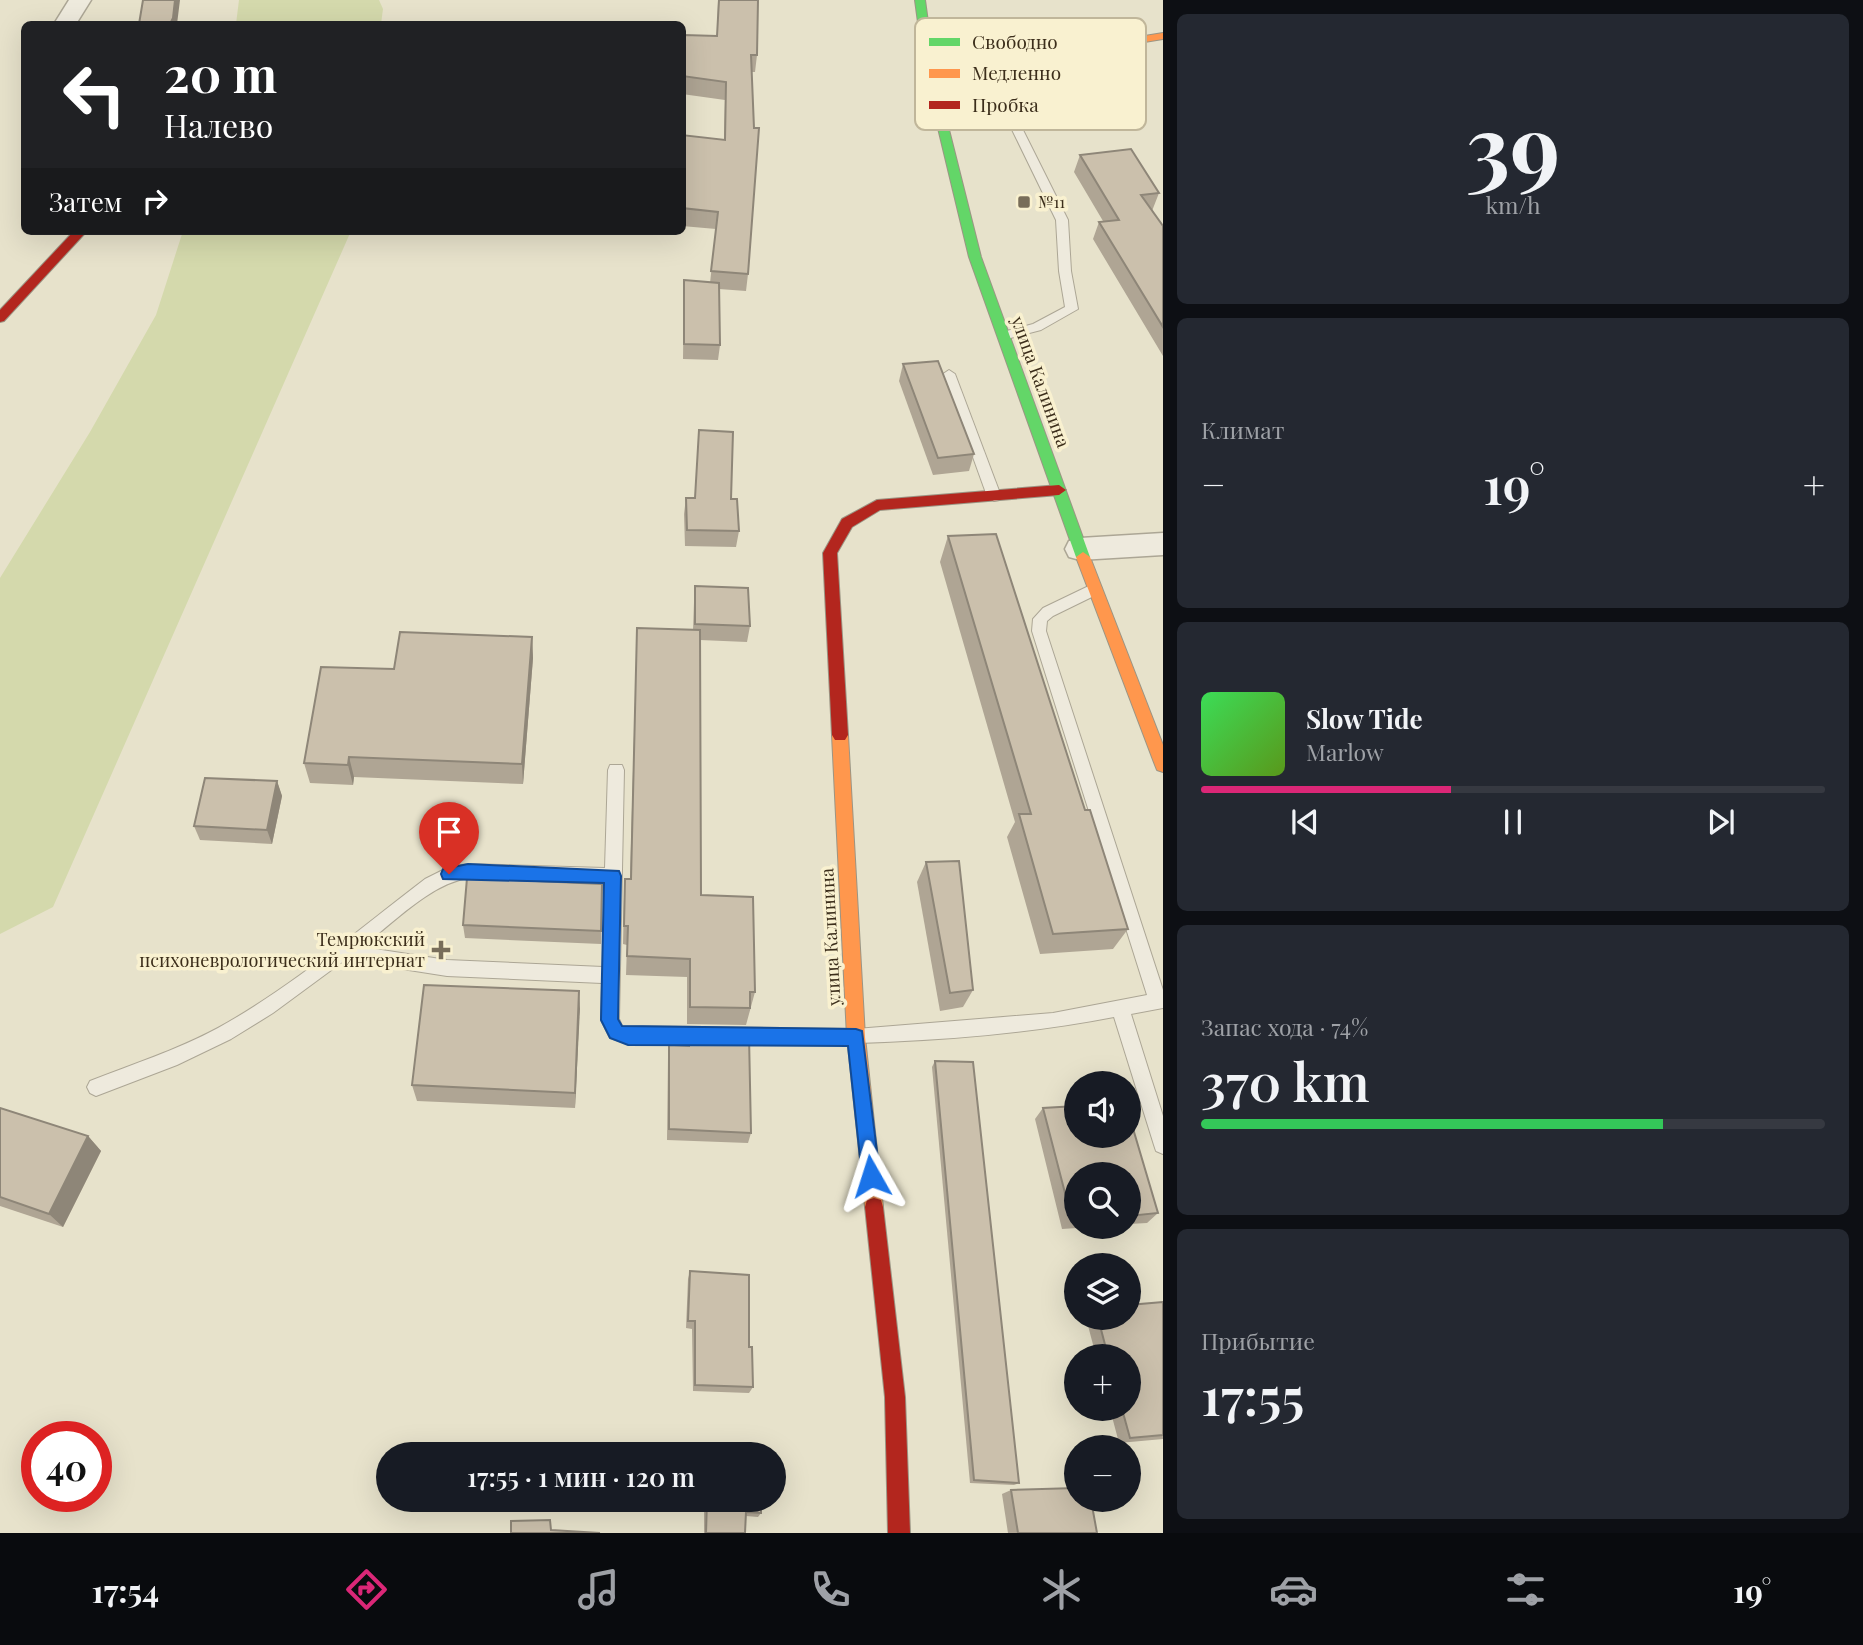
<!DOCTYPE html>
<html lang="ru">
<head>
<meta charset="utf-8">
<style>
  body { margin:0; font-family:"Playfair Display",serif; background:#242831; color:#f1f3f6; height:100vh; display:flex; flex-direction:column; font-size:26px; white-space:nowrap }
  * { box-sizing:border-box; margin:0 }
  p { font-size:23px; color:#9ea1a6 }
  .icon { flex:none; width:38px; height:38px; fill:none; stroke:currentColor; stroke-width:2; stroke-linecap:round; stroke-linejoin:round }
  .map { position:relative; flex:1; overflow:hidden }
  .details { display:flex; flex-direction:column; gap:14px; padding:14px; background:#0d0f14; width:700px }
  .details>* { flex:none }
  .guide { position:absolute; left:21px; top:21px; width:665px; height:214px; border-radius:10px; box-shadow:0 7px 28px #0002; background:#202124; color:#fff; overflow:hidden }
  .tools { position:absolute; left:1064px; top:1071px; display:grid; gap:14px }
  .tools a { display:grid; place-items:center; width:77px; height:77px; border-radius:50%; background:#171b24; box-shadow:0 7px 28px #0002; font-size:35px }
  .speed { position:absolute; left:21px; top:1421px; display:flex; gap:14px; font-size:35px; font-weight:700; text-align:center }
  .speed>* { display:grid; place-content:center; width:91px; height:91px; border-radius:50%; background:#171b24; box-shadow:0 7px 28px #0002; line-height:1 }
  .speed .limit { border:10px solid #d22; background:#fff; color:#111 }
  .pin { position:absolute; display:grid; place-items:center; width:60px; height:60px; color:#fff; margin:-72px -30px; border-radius:50% 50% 50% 0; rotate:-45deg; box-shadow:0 0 7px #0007 }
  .pin .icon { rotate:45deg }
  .me { position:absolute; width:77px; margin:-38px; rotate:354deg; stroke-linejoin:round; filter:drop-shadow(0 0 5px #0008) }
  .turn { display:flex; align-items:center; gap:24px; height:147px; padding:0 28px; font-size:32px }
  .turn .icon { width:91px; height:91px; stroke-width:2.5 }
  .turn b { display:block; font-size:49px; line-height:60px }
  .then { display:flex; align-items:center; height:66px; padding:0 28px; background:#0003; gap:14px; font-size:26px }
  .big { font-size:52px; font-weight:600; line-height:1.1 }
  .details .tile { flex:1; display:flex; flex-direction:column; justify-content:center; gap:10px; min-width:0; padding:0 24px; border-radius:10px; background:#242831 }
  .details .dial { align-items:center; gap:0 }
  .dial b { font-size:91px; line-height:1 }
  .song { display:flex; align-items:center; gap:21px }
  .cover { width:84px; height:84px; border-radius:10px; background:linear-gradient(135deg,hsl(130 70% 55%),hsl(90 70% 35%)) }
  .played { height:7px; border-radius:4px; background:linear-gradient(90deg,#db2777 40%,#363941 40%) }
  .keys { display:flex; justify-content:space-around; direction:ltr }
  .heat { display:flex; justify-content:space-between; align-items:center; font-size:38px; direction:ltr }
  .charge { height:10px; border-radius:5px; background:linear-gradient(90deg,#34c759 74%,#363941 0) }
  .trip { position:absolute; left:376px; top:1442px; width:410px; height:70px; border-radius:35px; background:#171b24; box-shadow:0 7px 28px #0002; font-weight:600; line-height:70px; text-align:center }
  .tab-bar { display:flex; height:112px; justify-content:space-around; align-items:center; background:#090b0e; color:#9ea1a6 }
  .tab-bar .icon { width:49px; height:49px }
  .tab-bar .active { color:#db2777 }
  .tab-bar b { font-size:32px; color:#f1f3f6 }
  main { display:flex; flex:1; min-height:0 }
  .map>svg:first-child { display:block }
  .green { fill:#d4d9ac }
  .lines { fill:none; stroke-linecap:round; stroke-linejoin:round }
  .lane-casing { stroke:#aca695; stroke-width:2 }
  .street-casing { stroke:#aca695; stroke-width:3 }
  .fast-casing { stroke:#9b9584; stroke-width:2 }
  .slow-casing { stroke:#9b9584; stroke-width:2 }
  .jam-casing { stroke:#9b9584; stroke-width:2 }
  .lane { fill:#eeeadd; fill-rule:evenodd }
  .street { fill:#eeeadd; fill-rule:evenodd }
  .fast { fill:#63d668; fill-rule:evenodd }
  .slow { fill:#ff974d; fill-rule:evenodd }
  .jam { fill:#b3261e; fill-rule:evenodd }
  .wall { fill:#afa594 }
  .shaded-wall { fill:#8e8678 }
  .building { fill:#cbc0ac; stroke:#8e8678; stroke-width:2 }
  .route { fill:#1a73e8; stroke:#114b97; stroke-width:2 }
  .poi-dot { fill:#786d59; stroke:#f9f1d0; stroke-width:2.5 }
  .labels { text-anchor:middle; stroke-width:7; stroke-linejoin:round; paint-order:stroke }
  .far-poi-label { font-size:16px; fill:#3c2e1b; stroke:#f9f1d0; text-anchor:start }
  .street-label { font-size:18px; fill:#3c2e1b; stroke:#f9f1d0 }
  .poi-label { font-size:18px; fill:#3c2e1b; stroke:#f9f1d0; text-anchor:end }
  .key { fill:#f9f1d0; stroke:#c0b69a; stroke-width:2 }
  .key-label { font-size:19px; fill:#3c2e1b }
</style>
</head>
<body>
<main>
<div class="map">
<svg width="1163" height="1533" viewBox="0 0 1163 1533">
  <rect width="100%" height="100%" fill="#e7e2cb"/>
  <g class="green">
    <polygon points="239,0 379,0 383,9 381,24 236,24"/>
    <polygon points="183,231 351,231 53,907 0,934 0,578 90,432 156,315"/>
  </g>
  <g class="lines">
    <g class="lane-casing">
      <g id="lane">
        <polygon points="986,63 991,66 1068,220 1071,271 1078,309 1041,330 1003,340 999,339 999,333 1033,324 1065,307 1059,271 1056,220 981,66"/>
        <polygon points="949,370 955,374 1001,496 999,500 994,501 987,496 943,374"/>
        <path d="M1095 583 1100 585 1102 589 1100 593 1053 616 1047 621 1046 631 1163 990V1008L1131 1014 1163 1116V1154L1156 1151 1154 1145 1114 1017C954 1048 791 1045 628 1044L610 1038 601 1020 602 983 447 976 345 960 273 1013 231 1039 177 1065 96 1096 90 1093 87 1087 90 1081C133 1064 177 1050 218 1028 292 987 358 930 425 879L449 867 468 864 605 868 608 770 610 765H622L624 770 619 1019 622 1026 856 1029 1053 1013 1147 995 1032 631 1033 619 1043 608ZM468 878 605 883 603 967 447 960 362 947C392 924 430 884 468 878Z"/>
      </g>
    </g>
    <g class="street-casing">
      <g id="street">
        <polygon points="69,0 91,0 76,24 54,24"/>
        <polygon points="1163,533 1163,555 1080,560 1069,557 1065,549 1069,541 1080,538"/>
      </g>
    </g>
    <g class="fast-casing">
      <polygon id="fast" points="915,0 925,0 935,74 981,257 1090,557 1083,562 1076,557 969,257 925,74"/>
    </g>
    <g class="slow-casing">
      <g id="slow">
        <polygon points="1163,33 1163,39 930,77 925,74 930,71"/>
        <polygon points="1083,552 1090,557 1163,745 1163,772 1157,770 1155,765 1076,557"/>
        <polygon points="840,729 845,730 848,735 865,1037 883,1207 881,1214 874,1216 867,1214 865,1207 847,1037 832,735 835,730"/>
      </g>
    </g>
    <g class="jam-casing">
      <g id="jam">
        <polygon points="74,231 87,231 4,321 0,322 0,310"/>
        <polygon points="1059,485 1066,490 1059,495 880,510 852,527 837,553 848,735 845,740 835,740 832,735 823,553 842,519 877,500"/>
        <polygon points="874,1198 881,1200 883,1207 905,1397 910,1533 888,1533 885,1397 865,1207 867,1200"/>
      </g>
    </g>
    <use href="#lane" class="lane"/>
    <use href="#street" class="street"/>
    <use href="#fast" class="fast"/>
    <use href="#slow" class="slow"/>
    <use href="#jam" class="jam"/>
  </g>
  <g class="wall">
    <polygon points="718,0 758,0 757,55 755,72 752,72 748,274 746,291 719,289 720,345 718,360 683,359 684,280 710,283 716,229 682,226 682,135 724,140 725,100 682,94 682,39 717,36"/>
    <polygon points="1080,155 1159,193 1152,211 1163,226 1163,356 1093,239 1099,222 1103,221 1074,172"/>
    <polygon points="903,364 974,454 969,471 933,475 899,381"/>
    <polygon points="699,430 731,499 739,531 736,547 685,546 684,514 686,498 695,498"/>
    <polygon points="948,536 1085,810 1128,929 1113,949 1040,954 1007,837 1015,822 940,562"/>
    <polygon points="695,586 750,626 747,642 700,640 701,895 755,992 746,1025 687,1024 687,977 626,975 627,945 623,944 624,898 625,879 630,879 637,628 693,630 694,602"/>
    <polygon points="532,637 533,658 523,784 354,777 353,785 310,783 304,763 394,669"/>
    <polygon points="277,781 282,796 272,844 200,840 194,826"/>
    <polygon points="926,862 973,990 963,1007 940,1011 917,882"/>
    <polygon points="602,884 601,944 465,938 463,925"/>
    <polygon points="579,991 575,1108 417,1101 412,1085"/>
    <polygon points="689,1035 751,1133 748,1143 667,1140 668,1057 669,1045 687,1046"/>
    <polygon points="935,1061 1019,1483 1014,1485 970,1483 932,1067"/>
    <polygon points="1076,1106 1076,1136 1129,1136 1129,1115 1158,1213 1147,1223 1129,1224 1129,1174 1076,1174 1076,1227 1092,1227 1062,1229 1035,1119 1043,1108"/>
    <polygon points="0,1108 88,1136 101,1151 63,1227 0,1206"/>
    <polygon points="690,1271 749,1347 753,1387 749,1393 693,1391 692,1329 686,1328 688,1279"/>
    <polygon points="1163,1302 1163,1439 1119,1443 1110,1409 1129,1409 1129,1356 1096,1356 1086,1318 1129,1318"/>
    <polygon points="1011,1490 1097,1533 1008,1533 1002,1494"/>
    <polygon points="704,1500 761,1500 761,1513 758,1517 746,1516 745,1533 704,1533"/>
  </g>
  <g class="shaded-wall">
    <polygon points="175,0 180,0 177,24 170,24"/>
    <polygon points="532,637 533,658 523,784 522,764"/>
    <polygon points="349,757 354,777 353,785 348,765"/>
    <polygon points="277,781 282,796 272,844 267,830"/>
    <polygon points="579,991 580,1009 575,1108 575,1093"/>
    <polygon points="88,1136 101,1151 63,1227 49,1214"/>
  </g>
  <g class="building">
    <polygon points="143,0 175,0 173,18 170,24 139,24"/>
    <polygon points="719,0 758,0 757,55 751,55 754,128 759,128 748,274 711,271 718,212 682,208 682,135 725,140 726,82 682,76 682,39 684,35 717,36"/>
    <polygon points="1131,149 1159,193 1141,195 1163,226 1163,327 1099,222 1119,220 1080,155"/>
    <polygon points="684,280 719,283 720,345 684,344"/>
    <polygon points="938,361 974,454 938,458 903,364"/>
    <polygon points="699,430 733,432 731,499 737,499 739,531 687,530 686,498 695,498"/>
    <polygon points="996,534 1085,810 1090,810 1128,929 1053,934 1019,814 1031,814 948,536"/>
    <polygon points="695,586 748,588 750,626 695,624"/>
    <polygon points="637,628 700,630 701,895 753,897 755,992 750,992 750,1008 690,1007 690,959 627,956 628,926 624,926 625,879 631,879"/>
    <polygon points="400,632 532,637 522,764 349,757 348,765 304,763 321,667 394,669"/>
    <polygon points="205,778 277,781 267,830 194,826"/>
    <polygon points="959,861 973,990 950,993 926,862"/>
    <polygon points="467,878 602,884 601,931 463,925"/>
    <polygon points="424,985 579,991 575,1093 412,1085"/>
    <polygon points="689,1035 749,1036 751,1133 669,1129 669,1045 689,1046"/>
    <polygon points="935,1061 973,1062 1019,1483 974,1480"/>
    <polygon points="1076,1106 1076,1136 1129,1136 1129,1115 1158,1213 1129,1216 1129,1174 1076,1174 1076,1220 1072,1220 1043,1108"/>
    <polygon points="0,1108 88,1136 49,1214 0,1197"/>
    <polygon points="690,1271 749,1275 749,1347 752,1347 753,1387 695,1385 695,1321 688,1321"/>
    <polygon points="1163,1302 1163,1435 1130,1438 1122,1409 1129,1409 1129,1356 1108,1356 1098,1318 1129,1318 1129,1305"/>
    <polygon points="708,1448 761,1451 761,1454 708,1454"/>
    <polygon points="1076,1488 1076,1500 1091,1500 1097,1533 1018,1533 1011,1490"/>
    <polygon points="707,1500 761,1500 761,1513 746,1512 745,1533 706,1533"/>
    <polygon points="550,1520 551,1530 600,1533 511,1533 511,1521"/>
  </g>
  <polygon class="route" points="468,864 619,871 621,876 618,1019 622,1026 856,1029 862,1031 880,1176 878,1182 871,1185 864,1182 862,1176 848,1046 628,1045 610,1038 601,1020 604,883 443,879 441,874 443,869"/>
  <g class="poi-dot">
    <rect x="1017" y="195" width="14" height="14" rx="3.5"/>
    <path d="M437.5 939.5h7v7h7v7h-7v7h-7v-7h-7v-7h7z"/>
  </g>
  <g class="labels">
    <g class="far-poi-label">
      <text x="1038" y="208">№11</text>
    </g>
    <g class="street-label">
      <text transform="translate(1040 382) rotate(70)" y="6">улица Калинина</text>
      <text transform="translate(831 937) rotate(-93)" y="6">улица Калинина</text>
    </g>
    <g class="poi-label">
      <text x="425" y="946">Темрюкский<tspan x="425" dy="21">психоневрологический интернат</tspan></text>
    </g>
  </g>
  <rect x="915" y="18" width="231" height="112" rx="10" class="key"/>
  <rect x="929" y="38" width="31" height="8" fill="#63d668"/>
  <rect x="929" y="69" width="31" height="9" fill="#ff974d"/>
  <rect x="929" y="101" width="31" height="8" fill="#b3261e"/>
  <g class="key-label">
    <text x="972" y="49">Свободно</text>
    <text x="972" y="80">Медленно</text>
    <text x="972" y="112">Пробка</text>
  </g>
</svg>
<div class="tools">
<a><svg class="icon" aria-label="sound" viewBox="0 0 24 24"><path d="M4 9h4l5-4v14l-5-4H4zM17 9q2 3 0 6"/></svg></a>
<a><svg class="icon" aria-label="search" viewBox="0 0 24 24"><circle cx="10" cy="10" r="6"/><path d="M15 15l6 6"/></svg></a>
<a><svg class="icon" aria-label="layers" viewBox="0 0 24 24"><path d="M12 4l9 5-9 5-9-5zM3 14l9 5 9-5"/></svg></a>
<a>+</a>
<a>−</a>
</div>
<div class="speed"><div class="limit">40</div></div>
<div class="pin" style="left:449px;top:874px;background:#d93025"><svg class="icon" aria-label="arrive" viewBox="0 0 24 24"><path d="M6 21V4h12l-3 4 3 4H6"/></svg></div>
<svg class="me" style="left:871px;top:1176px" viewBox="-20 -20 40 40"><path d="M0-17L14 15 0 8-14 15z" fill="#1a73e8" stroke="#fff" stroke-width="4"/></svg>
<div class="trip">17:55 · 1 мин · 120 m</div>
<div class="guide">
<div class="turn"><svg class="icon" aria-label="left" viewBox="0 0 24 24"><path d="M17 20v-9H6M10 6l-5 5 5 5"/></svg><div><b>20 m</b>Налево</div></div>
<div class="then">Затем<svg class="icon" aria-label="right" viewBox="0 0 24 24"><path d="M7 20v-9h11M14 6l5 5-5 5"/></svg></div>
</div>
</div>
<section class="details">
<div class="tile dial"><b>39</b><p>km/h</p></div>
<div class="tile"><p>Климат</p>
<div class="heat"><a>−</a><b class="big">19°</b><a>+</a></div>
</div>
<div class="tile">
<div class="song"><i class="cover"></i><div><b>Slow Tide</b><p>Marlow</p></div></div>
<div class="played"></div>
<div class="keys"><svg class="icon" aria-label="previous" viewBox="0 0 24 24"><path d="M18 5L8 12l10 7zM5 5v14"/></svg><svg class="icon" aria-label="pause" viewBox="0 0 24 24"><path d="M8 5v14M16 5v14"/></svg><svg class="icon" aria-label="next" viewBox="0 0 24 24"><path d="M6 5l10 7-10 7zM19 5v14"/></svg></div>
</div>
<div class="tile"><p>Запас хода · 74%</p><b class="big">370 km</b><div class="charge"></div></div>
<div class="tile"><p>Прибытие</p><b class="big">17:55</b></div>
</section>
</main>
<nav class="tab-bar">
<b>17:54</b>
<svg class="icon active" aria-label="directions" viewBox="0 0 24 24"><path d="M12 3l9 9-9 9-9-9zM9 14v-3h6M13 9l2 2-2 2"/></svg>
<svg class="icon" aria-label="music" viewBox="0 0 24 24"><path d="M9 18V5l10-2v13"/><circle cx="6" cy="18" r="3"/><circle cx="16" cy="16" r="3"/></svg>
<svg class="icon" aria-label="phone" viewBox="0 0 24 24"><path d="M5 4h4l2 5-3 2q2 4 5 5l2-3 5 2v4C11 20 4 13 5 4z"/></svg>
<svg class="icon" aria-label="climate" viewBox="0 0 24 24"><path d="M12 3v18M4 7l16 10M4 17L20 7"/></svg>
<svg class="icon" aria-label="car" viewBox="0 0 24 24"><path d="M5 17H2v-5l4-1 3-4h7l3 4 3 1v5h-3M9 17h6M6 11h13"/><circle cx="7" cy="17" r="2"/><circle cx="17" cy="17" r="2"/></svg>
<svg class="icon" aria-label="filters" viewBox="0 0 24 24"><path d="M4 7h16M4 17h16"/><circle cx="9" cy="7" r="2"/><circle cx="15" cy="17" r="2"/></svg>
<b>19°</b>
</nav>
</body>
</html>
